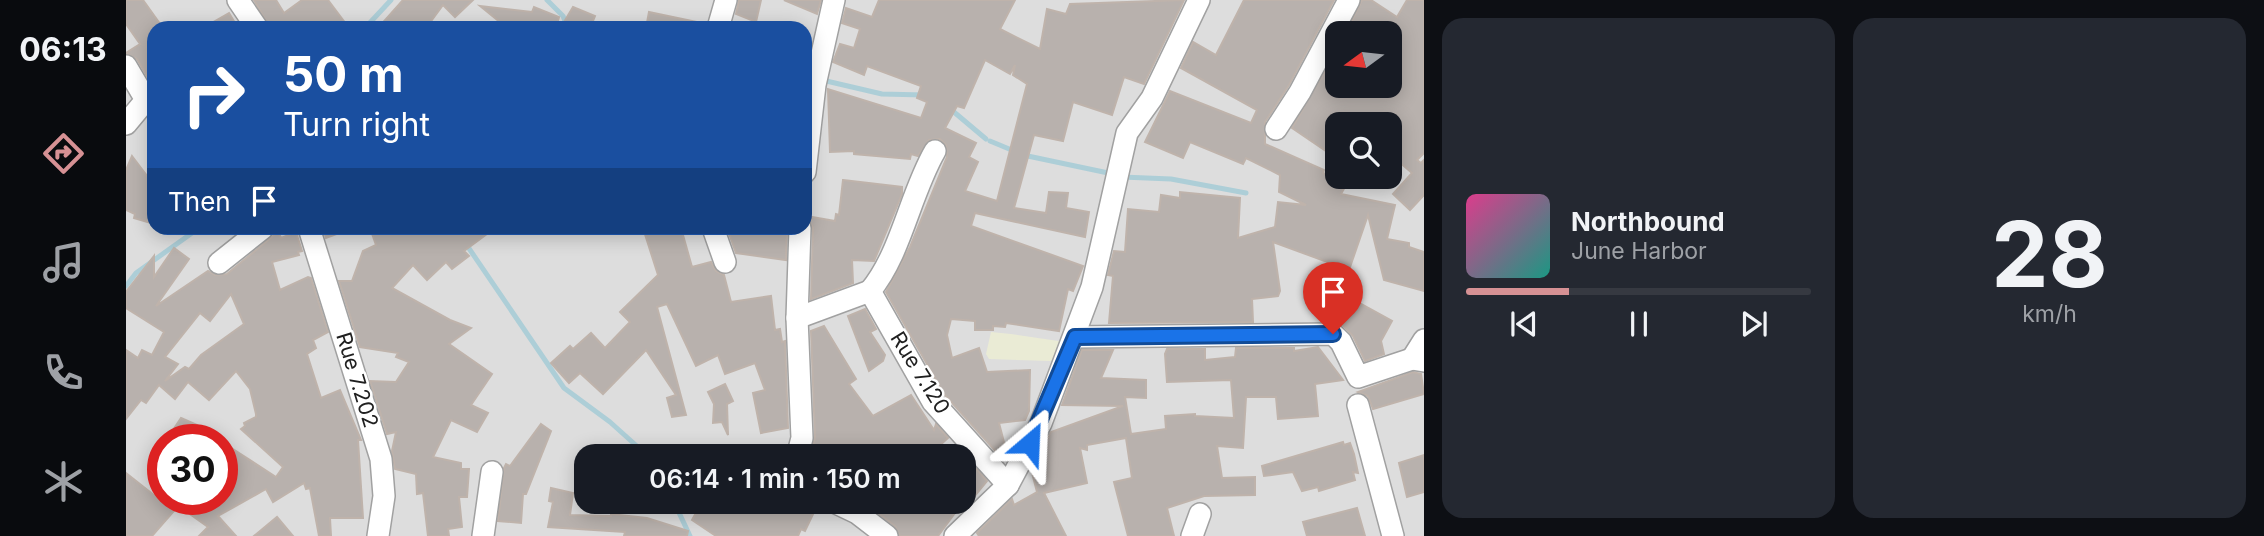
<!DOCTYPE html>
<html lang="en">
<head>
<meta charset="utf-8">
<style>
  body { margin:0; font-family:Inter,sans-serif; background:#242831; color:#f1f3f6; height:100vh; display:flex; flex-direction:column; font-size:26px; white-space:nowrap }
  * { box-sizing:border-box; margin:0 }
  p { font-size:23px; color:#9ea1a6 }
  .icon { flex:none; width:38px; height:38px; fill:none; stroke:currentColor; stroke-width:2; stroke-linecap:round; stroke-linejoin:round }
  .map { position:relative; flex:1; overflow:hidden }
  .sheet { display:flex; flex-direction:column; gap:18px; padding:18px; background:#0d0f14; width:840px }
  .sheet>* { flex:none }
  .guide { position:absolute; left:21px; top:21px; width:665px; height:214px; border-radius:21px; box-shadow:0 4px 18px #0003; background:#1a4fa0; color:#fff; overflow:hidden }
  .needle { width:46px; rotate:255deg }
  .tools { position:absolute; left:1199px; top:21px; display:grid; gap:14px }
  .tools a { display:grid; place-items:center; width:77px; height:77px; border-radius:14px; background:#171b24; box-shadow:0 4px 18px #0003; font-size:35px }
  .speed { position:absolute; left:21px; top:424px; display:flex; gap:14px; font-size:35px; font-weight:700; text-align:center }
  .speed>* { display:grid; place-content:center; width:91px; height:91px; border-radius:50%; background:#171b24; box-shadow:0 4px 18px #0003; line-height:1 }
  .speed .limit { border:10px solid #d22; background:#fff; color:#111 }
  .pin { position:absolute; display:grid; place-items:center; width:60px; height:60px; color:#fff; margin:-72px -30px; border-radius:50% 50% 50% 0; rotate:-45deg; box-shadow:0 0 7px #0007 }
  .pin .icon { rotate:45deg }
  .me { position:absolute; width:77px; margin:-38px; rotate:26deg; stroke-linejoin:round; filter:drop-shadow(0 0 5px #0008) }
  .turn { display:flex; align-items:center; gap:24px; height:147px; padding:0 21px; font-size:32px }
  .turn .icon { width:91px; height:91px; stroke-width:2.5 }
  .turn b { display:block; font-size:49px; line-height:60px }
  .then { display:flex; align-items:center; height:66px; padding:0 21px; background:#0003; gap:14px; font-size:26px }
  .sheet .card { flex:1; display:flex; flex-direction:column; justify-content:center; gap:10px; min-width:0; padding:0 24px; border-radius:21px; background:#242831 }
  .sheet .dial { align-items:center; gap:0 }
  .dial b { font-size:91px; line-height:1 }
  .song { display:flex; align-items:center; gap:21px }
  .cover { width:84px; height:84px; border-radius:10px; background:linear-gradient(135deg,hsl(330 70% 55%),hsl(170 70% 35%)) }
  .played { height:7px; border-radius:4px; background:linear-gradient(90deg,#d69194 30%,#363941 30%) }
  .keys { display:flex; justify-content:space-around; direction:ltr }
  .sheet .tiles { flex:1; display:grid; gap:18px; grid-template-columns:repeat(2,1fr) }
  .trip { position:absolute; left:448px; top:444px; width:402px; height:70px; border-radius:21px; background:#171b24; box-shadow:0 4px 18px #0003; font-weight:600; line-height:70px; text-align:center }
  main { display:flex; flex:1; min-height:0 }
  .menu { display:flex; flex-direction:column; width:126px; justify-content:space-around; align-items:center; background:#090b0e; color:#9ea1a6 }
  .menu .icon { width:49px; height:49px }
  .menu .on { color:#d69194 }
  .menu b { font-size:32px; color:#f1f3f6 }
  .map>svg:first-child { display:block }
  .residential { fill:#ddd; fill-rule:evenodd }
  .farmland { fill:#eaebd5 }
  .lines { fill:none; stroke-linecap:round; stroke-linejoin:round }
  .stream { stroke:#adced7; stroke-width:5 }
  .building { fill:#b8b1ad; stroke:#bfb3ab; stroke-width:2; fill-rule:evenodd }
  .minor-casing { stroke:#a1a1a1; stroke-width:24 }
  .minor { stroke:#fff; stroke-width:21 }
  .route-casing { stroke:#114b97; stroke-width:18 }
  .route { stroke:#1a73e8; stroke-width:12 }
  .labels { text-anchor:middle; stroke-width:5; stroke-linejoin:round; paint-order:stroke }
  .street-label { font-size:21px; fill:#202020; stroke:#fff }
</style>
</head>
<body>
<main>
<nav class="menu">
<b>06:13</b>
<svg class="icon on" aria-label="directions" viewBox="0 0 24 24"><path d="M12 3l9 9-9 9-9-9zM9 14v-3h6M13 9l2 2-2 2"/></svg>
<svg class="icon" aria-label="music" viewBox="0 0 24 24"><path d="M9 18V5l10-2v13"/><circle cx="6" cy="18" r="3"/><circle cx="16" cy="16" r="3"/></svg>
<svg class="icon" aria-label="phone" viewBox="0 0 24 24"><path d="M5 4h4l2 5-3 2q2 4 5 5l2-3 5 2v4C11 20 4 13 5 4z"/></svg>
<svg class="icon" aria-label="climate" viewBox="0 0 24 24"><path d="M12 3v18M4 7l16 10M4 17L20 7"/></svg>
</nav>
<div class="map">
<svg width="1298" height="536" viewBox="0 0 1298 536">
  <rect width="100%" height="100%" fill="#efece7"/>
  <path class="residential" d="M0 0H1298V536H0ZM28 28H679V228H28ZM1211 33H1264V86H1211ZM1211 124H1264V177H1211ZM37 439H96V499H37ZM460 457H838V502H460Z"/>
  <polygon class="farmland" points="865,332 885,334 939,342 931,359 924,361 863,359 860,354"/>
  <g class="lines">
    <g class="stream">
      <polyline points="421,0 437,16 442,28"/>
      <polyline points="239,28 265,0"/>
      <polyline points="696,80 756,94 798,95"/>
      <polyline points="822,107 860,139"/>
      <polyline points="864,141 888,151"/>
      <polyline points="897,155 987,174"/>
      <polyline points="996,177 1045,179 1120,193"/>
      <polyline points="340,244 438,388 484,422 523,457"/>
      <polyline points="0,286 10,273 73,228"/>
      <polyline points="548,502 564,536"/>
    </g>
  </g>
  <g class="building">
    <polygon points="0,0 17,0 37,28 28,28 28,88 11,59 0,53 14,44 0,24"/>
    <polygon points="128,0 150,0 158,13 176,0 202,0 223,28 144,28"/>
    <polygon points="277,0 347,0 329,17 317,5 300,28 252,28"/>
    <polygon points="613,0 635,0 630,22 610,14"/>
    <polygon points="658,0 695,0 691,14"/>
    <path d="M753 0H889L874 29 914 49 921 9 940 14 944 4 1058 0 1018 84 998 77 986 115 947 102 937 141 908 135 888 208 920 213 923 192 942 193 940 208 963 212 959 237 849 213 845 226 957 266 947 291 942 289 933 331 880 323 879 327 867 326V330H849V321L825 319 821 335 826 358 853 348 861 372 904 370 903 411 899 420 873 423 880 450 873 455 818 394 760 292 784 247 821 157 820 145 814 139 803 140 792 156 785 154 784 159 728 154V151L704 152 702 89 795 118 801 102 791 98 795 86 741 66 738 75 707 62 714 44 728 48 734 29 716 23 720 8 746 17ZM859 60 884 74 889 65 887 75 901 84 871 201 839 191 852 162 843 157 850 143 819 128 831 106 838 108Z"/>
    <polygon points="1118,0 1208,0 1163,85 1139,122 1139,144 1198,170 1197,173 1220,185 1215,194 1269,205 1261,239 1283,243 1283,247 1298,252 1298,291 1258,280 1242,215 1223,270 1147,242 1154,291 1152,296 1126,299 1127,322 983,323 987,276 982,275 988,251 999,252 1002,209 1033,212 1035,195 1054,198 1054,192 1114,198 1112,238 1149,227 1152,202 1180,205 1153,192 1154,175 1120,158 1117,164 1064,142 1057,158 1019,142 1044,91 1125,123 1131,110 1055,68 1067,42 1090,55"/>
    <polygon points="1236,0 1245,0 1271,17 1281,0 1298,0 1298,153 1291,160 1295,163 1298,160 1298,195 1284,210 1267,194 1286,173 1264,154 1273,139 1264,132 1264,124 1211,124 1211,141 1203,153 1166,128 1211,50 1211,86 1264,86 1264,33 1220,33"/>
    <polygon points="354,6 406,12 408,7 433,17 430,28 374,28 375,23"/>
    <polygon points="447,7 469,16 464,28 438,22"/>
    <polygon points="523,12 571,22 570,28 520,28"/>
    <polygon points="103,13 112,28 77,28"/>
    <polygon points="6,156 28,185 28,224 8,218 9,214 0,210 0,170"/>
    <polygon points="717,180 776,187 776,194 748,261 726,260 727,283 685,299 687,228 681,216 709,221 710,214 713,215"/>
    <polygon points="197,228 224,228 224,229 200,238"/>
    <polygon points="244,228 369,228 338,251 343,256 326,269 320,262 301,280 287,265 266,288 324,320 345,328 323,344 366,374 345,405 362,413 351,432 325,420 307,457 335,463 335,469 343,469 341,497 333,497 336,527 322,529 323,536 302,536 297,493 291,494 290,474 269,469 266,451 270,432 261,434 244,381 270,382 283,362 270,357 272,353 234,347 213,281 226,281 237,251 250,245"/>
    <polygon points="517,228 555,228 566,267 585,262 590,271 598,275 605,302 645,296 649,330 654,329 656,342 659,341 662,428 635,433 627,393 639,390 629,363 599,374 592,355 570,366 541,304 531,307 560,415 546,417 541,398 550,395 520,350 477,394 454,373 443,383 425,363 444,346 447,349 465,333 479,348 504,322 494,312 532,275"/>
    <polygon points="601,228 661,228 660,260 610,253"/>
    <path d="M152 232 155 238 170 232 176 251 172 252 173 255 146 262 154 290 182 277 185 278 202 332 187 340 190 348 181 354 195 398 214 390 235 440H232L237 518H204L205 536H193L184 488 180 489 178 483 147 502 140 489 92 516 110 536H73L82 527 61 512 70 499H96V442L150 477 157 467 115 429 119 426 118 423 130 417V414L124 389 110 371 83 400 62 382 49 399 33 385 20 403 15 400 0 419V350L12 358 16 350 26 355 38 332 0 308V292L28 256V277L48 248 63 259 30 306 82 271 89 275 101 274ZM105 294 118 324 75 355 63 369 59 367 39 381 52 364 39 357 74 313 84 321Z"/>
    <polygon points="1230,301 1266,321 1255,341 1258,354 1239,361 1227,336 1217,325"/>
    <polygon points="739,309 750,329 744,332 759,355 757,361 743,371 722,316"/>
    <polygon points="698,326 730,379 723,384 747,416 785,395 808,430 810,424 822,438 801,457 685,457 689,437 685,331"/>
    <polygon points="1192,347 1217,380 1189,384 1192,416 1152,419 1150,397 1120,397 1117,448 1091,446 1096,478 1129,477 1129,495 1078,496 1041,508 1048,536 1002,536 988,482 1006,478 1000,438 961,445 961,450 954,448 961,483 918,493 940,536 853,536 851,533 886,499 888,505 911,492 905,469 925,432 997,406 936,405 956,350 987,350 975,378 1020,380 1020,398 999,397 1005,434 1040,429 1039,416 1069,414 1069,416 1108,418 1105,380 1041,382 1039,354 1041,349 1079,349 1079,360 1109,357 1110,348 1168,348 1168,351"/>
    <polygon points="1287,372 1295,374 1298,394 1247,409 1242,396 1232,392"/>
    <polygon points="599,384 607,401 601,404 602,435 596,422 587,423 588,404 582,392"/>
    <polygon points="55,418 71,425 62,439 41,439"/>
    <polygon points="415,424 425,431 400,494 397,494 395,523 372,521 378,468 380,464 384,466"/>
    <polygon points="1217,442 1218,445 1224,443 1228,454 1232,473 1227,472 1229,480 1193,491 1192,487 1176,491 1167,472 1138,476 1136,466"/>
    <polygon points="1298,455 1298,492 1281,497 1273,463"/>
    <polygon points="847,465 861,481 838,509 838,476"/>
    <polygon points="0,473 48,511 26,536 0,536"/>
    <polygon points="425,488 447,493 444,515 485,516 485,514 521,518 562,531 561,536 498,536 499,532 422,527 427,502 423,501"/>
    <polygon points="576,502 584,502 585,506 594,502 670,502 689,510 679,531 675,529 672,536 590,536 566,520"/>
    <polygon points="738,502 837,502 812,536 774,536 769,526"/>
    <polygon points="1231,508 1239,536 1181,536 1177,522"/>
    <polygon points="151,517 167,536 128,536"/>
  </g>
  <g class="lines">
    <g class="minor-casing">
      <g id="minor">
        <polyline points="112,0 131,28"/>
        <polyline points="592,28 600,0"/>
        <polyline points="0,66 20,100 0,124"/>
        <polyline points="1150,129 1174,92 1223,0"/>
        <polyline points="679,172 689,85 708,0"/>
        <polyline points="183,228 255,459 258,496 252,536"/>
        <polyline points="587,228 599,262"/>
        <polyline points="93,263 137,228"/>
        <path d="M744 291C775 254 784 194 809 151"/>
        <polyline points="671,318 744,291 807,402 882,485 829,536"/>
        <polyline points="949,337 1207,334 1215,342 1232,377 1286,359"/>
        <polyline points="1298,340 1286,359 1298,361"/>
        <polyline points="1232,405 1267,536"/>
        <polyline points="671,457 676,438 671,318 674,228"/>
        <polyline points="882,485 915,423 966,287 1001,133 1026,98 1073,0"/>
        <polyline points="708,502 731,513 761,536"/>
        <polyline points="357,536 366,472"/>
        <polyline points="1066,536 1074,514"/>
      </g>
    </g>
    <use href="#minor" class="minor"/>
  </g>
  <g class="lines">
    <g class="route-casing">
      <polyline id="route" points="904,443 949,337 1207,334"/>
    </g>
    <use href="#route" class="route"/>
  </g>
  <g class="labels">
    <g class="street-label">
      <text transform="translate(794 373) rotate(58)" y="7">Rue 7.120</text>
      <text transform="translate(231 380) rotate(73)" y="7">Rue 7.202</text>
    </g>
  </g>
</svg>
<div class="tools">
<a><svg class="needle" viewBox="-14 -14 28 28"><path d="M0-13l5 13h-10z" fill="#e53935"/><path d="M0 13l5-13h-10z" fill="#9ea1a6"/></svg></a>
<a><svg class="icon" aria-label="search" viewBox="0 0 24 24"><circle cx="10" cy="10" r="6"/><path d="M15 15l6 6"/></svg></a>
</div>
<div class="speed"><div class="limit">30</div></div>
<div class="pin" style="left:1207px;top:334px;background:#d93025"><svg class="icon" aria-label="arrive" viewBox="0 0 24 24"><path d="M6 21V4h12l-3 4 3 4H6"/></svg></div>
<svg class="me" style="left:904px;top:443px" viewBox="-20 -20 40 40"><path d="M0-17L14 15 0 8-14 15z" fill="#1a73e8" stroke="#fff" stroke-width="4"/></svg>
<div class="trip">06:14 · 1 min · 150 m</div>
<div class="guide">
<div class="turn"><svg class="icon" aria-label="right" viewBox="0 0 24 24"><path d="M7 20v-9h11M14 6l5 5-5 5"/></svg><div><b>50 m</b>Turn right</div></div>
<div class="then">Then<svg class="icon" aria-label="arrive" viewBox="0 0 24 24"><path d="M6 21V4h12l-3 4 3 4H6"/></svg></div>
</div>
</div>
<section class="sheet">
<div class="tiles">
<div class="card">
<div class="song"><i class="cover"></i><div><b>Northbound</b><p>June Harbor</p></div></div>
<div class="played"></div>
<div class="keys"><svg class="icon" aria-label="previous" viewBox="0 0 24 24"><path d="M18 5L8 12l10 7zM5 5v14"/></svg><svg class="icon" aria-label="pause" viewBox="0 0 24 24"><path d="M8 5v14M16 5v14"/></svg><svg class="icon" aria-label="next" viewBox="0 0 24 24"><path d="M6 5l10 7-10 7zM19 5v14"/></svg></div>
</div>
<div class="card dial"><b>28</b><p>km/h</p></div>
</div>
</section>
</main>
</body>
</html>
